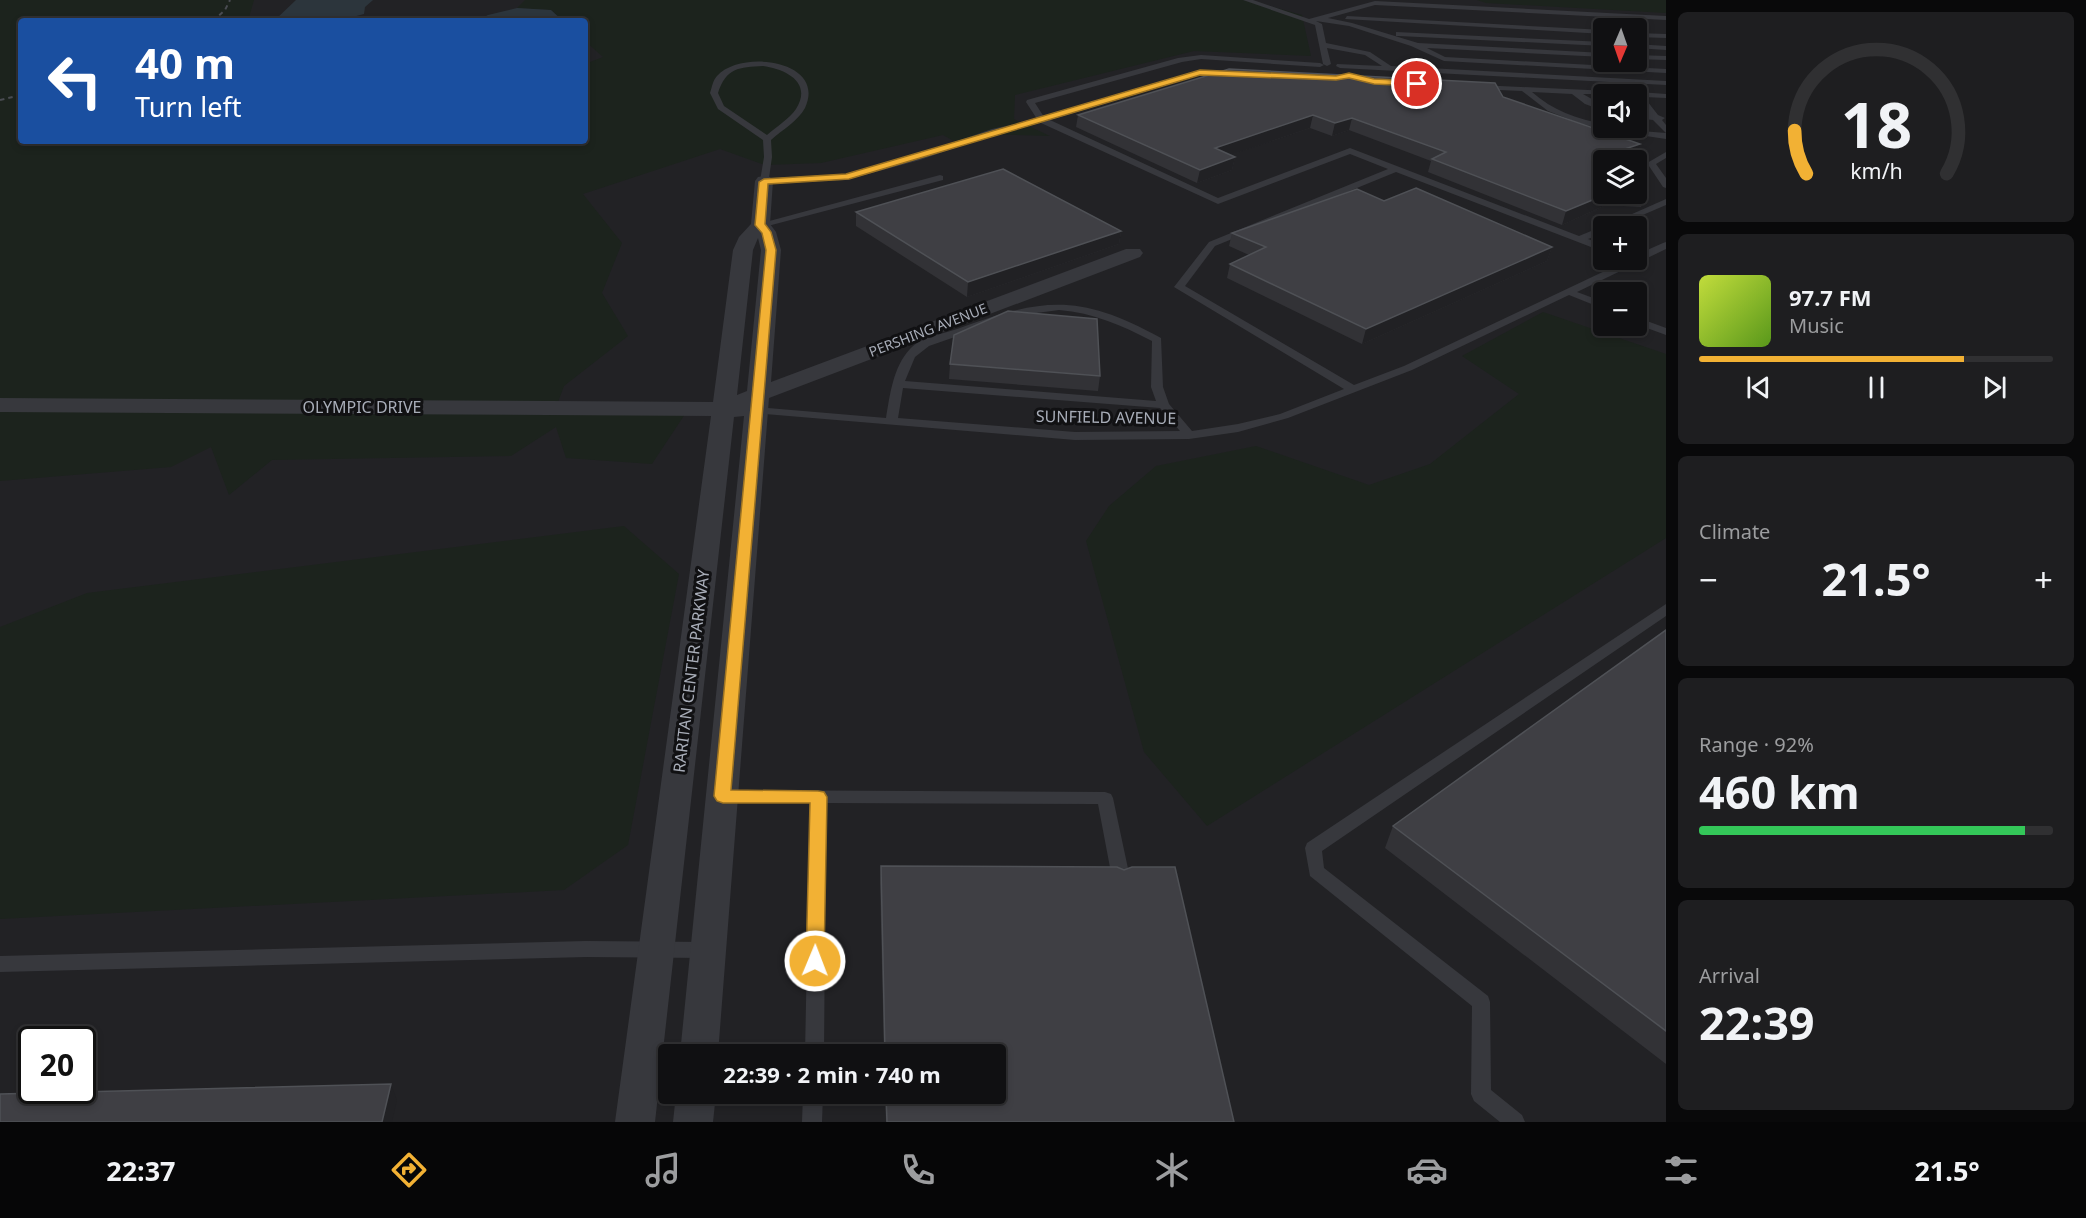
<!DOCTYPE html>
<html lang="en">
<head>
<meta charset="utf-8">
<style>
  body { margin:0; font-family:"Noto Sans",sans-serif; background:#1e1e20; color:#f1f3f6; height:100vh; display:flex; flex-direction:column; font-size:22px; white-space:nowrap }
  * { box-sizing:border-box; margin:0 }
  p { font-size:20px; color:#9c9d9f }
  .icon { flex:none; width:33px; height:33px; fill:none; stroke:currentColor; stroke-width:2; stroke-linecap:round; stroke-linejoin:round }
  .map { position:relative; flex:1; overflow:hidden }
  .panel { display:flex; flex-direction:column; gap:12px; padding:12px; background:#09090a; width:420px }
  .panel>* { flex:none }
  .top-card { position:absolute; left:18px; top:18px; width:570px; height:126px; border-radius:6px; box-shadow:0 3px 9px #0003,0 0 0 2px #303032; background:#1a4fa0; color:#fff; overflow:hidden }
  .needle { width:39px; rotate:182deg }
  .fabs { position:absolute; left:1593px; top:18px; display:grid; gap:12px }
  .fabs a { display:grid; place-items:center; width:54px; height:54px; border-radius:6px; background:#101012; box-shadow:0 3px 9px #0003,0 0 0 2px #303032; font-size:30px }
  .speed { position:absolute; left:18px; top:1026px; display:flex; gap:12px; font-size:30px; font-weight:700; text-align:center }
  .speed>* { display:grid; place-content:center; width:78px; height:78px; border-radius:50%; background:#101012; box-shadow:0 3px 9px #0003,0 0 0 2px #303032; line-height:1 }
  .speed .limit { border:3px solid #111; border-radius:9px; background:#fff; color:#111 }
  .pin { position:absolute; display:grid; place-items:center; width:51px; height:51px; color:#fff; margin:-26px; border:3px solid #fff; border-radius:50%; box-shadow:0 2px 6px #0007 }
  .me { position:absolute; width:66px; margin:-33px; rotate:1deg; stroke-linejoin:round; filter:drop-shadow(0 0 4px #0008) }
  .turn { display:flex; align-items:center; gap:21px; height:126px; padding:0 18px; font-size:27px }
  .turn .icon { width:78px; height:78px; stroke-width:2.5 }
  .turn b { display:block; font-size:42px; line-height:51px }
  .big { font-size:45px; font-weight:700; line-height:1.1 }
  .panel .tile { flex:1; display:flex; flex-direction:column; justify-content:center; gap:9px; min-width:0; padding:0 21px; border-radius:9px; background:#1e1e20 }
  .panel .dial { align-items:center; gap:0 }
  .dial svg { height:156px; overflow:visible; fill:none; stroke:#303032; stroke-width:7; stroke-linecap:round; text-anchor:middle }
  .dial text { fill:#f1f3f6; stroke:none }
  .song { display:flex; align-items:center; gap:18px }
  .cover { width:72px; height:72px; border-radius:9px; background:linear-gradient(135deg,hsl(70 70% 55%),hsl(90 70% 35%)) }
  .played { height:6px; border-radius:3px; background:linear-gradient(90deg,#f2b134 75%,#303032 75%) }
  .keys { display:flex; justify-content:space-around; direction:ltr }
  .heat { display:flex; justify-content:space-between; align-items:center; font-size:33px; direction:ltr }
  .charge { height:9px; border-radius:4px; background:linear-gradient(90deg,#34c759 92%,#303032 0) }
  .trip { position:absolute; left:658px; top:1044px; width:348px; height:60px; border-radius:6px; background:#101012; box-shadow:0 3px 9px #0003,0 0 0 2px #303032; font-weight:700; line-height:60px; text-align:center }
  .dock { display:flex; height:96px; justify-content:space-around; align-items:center; background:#060607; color:#9c9d9f }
  .dock .icon { width:42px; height:42px }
  .dock .selected { color:#f2b134 }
  .dock b { font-size:27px; color:#f1f3f6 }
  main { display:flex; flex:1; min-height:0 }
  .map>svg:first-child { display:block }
  .built { fill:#222225; fill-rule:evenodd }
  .green { fill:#1c231d }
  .water { fill:#2c353c }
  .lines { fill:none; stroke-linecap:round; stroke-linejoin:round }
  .service { fill:#37383d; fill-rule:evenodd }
  .minor { fill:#37383d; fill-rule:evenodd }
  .rail { stroke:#4a4c52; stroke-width:2; stroke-dasharray:4.5 4; stroke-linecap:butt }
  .wall { fill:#323236 }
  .shaded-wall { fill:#212124 }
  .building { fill:#3f3f44; stroke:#4f5156; stroke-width:1.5 }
  .route { fill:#f2b134; stroke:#9d7322; stroke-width:1.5 }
  .labels { text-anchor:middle; stroke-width:6; stroke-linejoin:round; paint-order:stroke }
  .far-street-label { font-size:14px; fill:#a8adb8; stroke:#111113 }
  .street-label { font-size:16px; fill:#a8adb8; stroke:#111113 }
</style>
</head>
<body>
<main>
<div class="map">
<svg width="1666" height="1122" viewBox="0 0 1666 1122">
  <rect width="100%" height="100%" fill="#161618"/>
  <path class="built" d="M0 0H1666V1122H0ZM21 21H585V141H21ZM1604 28H1636V62H1604ZM1604 94H1636V128H1604ZM1604 160H1636V194H1604ZM1604 226H1636V260H1604ZM1604 292H1636V326H1604ZM32 1040H82V1090H32ZM669 1054H996V1094H669Z"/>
  <g class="green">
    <polygon points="0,0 254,0 248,21 21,21 21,141 585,141 585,64 603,57 585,41 585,21 563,21 551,10 517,8 525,0 1249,0 1302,15 1311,56 1194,51 1015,95 1014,119 1050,136 982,134 961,145 943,135 821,163 765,165 720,149 583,194 622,243 602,293 628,336 564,386 558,402 691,405 652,464 566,458 556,427 511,456 272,460 229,495 211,447 171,467 0,481"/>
    <polygon points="1477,0 1666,0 1666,13 1486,3"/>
    <polygon points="1543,312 1666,354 1666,538 1207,826 1144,752 1086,541 1109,506 1156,466 1256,446 1369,485 1430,464 1519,394 1462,356"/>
    <polygon points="624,526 679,574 628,845 564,890 0,919 0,627 87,593"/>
  </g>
  <g class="water">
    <polygon points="296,0 373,0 365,7 364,14 337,21 274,21"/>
    <polygon points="517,8 551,10 563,21 477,21 488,15"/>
  </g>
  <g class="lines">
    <g class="service">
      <polygon points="1243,0 1253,0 1309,19 1375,1 1666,16 1666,20 1375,5 1328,18 1352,23 1418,43 1604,53 1604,57 1427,48 1445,57 1666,69 1666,73 1444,61 1411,46 1349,26 1316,21 1322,24 1326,43 1370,52 1391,66 1666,81 1666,85 1340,68 1336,66 1337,64 1382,66 1365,55 1327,48 1331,64 1327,66 1323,64 1315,25"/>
      <polygon points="1347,16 1604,30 1604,34 1345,19"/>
      <polygon points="1396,32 1604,42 1604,46 1399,36 1396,36"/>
      <polygon points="1636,33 1666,34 1666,38 1636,37"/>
      <polygon points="1636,44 1666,46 1666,50 1636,48"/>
      <path d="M1201 55 1320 63 1324 65 1320 67 1201 59 1182 62 1035 103 1044 117 1200 71 1230 72 1234 74 1233 76 1200 75 1050 120 1218 198 1350 148 1579 236 1601 227 1605 226H1604V233L1588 239 1604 245V252L1396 172 1215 246 1185 286 1354 385 1404 366 1628 260H1636V255L1663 243 1666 242V249L1577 292 1604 302V309L1569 295 1412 370 1288 418 1238 432 1189 439 1075 440 753 413 751 411 757 407 886 418C890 395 893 367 910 349 922 336 944 334 960 328 1045 297 1080 294 1161 338L1163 387 1169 404 1192 431 1238 424 1280 414 1344 389 1174 287 1209 242 1388 169 1350 154 1218 204 1041 123 998 133 920 160 846 180 764 184 760 181 764 157 763 140 718 109 710 93C712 87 713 80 717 76 741 49 827 60 805 108 798 121 782 130 771 140L772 157 769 178 846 174 914 156 992 129 1037 119 1026 102 1027 100 1178 58ZM763 66C785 69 813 82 796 109 789 119 776 127 767 135L724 106 718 93C726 68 739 67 763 66ZM1059 310C1094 313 1121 325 1152 341L1151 387 1156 401 905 381 915 357 929 346 1015 316ZM903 388 1160 408 1180 431 1075 432 898 418Z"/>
      <polygon points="1636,55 1666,56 1666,60 1636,59"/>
      <path d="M1479 85 1631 92 1635 90 1639 92 1666 94V98L1644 97 1658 115 1665 118 1662 120 1666 125V133L1653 120 1636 118V114L1649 115 1636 99V94H1583L1604 106V111L1585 104 1572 94 1532 92C1552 110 1577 119 1604 124V128L1666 133V139L1605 130 1579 123 1548 111 1522 91 1476 89V85Z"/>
      <polygon points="1666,152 1666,158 1656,164 1666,178 1666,188 1663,187 1647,163"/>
      <polygon points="940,175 943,176 943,180 760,228 755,225"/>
      <polygon points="1666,199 1666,205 1617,226 1605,226"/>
      <polygon points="1636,317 1666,328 1666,335 1636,324"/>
      <polygon points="1666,604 1666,616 1322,851 1324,868 1488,996 1490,1002 1491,1090 1522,1115 1525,1122 1500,1122 1474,1101 1471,1094 1472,1006 1310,876 1305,848 1307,843"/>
      <polygon points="722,790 1105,792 1111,794 1113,798 1130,878 1127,883 1121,885 1115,883 1112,878 1098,804 826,803 824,1054 805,1054 810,803 722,802 716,800 714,796 716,792"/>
      <polygon points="586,941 707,942 713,945 716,950 713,955 707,958 586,957 0,972 0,956"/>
      <polygon points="803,1094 823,1094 822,1122 802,1122"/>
    </g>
    <g class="minor">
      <path d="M764 176 770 177 773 181 770 224 776 232 781 250 771 382 1126 249H1140L1143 253 1140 257 769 398 718 1054H680L744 416 734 417 655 1122H615L711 416 0 412V398L713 402 733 250 739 237 751 224 755 181 758 177ZM758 238 761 250 747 391 737 395 753 250Z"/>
      <polygon points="676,1094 716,1094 713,1122 673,1122"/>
    </g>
    <g class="rail">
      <polyline points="213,21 225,10 230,0"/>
      <polyline points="0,100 21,95"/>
    </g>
  </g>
  <g class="wall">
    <polygon points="1503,97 1635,156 1623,160 1604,160 1604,194 1647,194 1641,207 1606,205 1562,225 1428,172 1431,161 1349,130 1332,136 1310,128 1230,155 1235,157 1232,170 1197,183 1076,127 1078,115"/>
    <polygon points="1384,201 1552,247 1547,261 1362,344 1227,278 1230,264 1249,255 1229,246 1232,233"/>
    <polygon points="856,212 1121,231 1119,244 967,297 856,226"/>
    <polygon points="950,364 1100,376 1098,391 949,379"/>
    <polygon points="1666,630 1666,1064 1385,848 1393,826"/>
    <polygon points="881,866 1234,1122 886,1122 885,1094 996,1094 996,1054 884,1054 880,883"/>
  </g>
  <g class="shaded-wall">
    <polygon points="1313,115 1310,128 1213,161 1215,148"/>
    <polygon points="1352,118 1349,130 1332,136 1335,123"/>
    <polygon points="1640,144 1635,156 1623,160 1613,160 1616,152"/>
    <polygon points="1235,157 1232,170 1197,183 1200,170"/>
    <polygon points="1607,194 1610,194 1606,205 1562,225 1566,211"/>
    <polygon points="1121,231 1119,244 967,297 968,282"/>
    <polygon points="1552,247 1547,261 1362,344 1366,329"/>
    <polygon points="391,1084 397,1100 392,1122 382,1122"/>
  </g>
  <g class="building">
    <polygon points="1229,69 1495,83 1503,97 1640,144 1616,152 1622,160 1604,160 1604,194 1607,194 1566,211 1432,159 1446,152 1352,118 1335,123 1313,115 1215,148 1235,157 1200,170 1078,115"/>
    <polygon points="1003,169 1121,231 968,282 856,212"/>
    <polygon points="1636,180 1647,194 1636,193"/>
    <polygon points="1416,188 1552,247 1366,329 1230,264 1266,247 1232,233 1357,189 1384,201"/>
    <polygon points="1008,311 1097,319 1100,376 950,364 954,335"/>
    <polygon points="1666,630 1666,1031 1393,826"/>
    <polygon points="881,866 1117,867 1124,870 1132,867 1175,867 1234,1122 887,1122 886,1094 996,1094 996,1054 885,1054"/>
    <polygon points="391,1084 382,1122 0,1122 0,1094"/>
  </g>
  <polygon class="route" points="1200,70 1336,76 1349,73 1374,79 1417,81 1421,84 1417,86 1374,84 1349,78 1336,80 1200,75 849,179 768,184 765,224 771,232 776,250 731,790 818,791 824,792 827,797 824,961 822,966 815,969 809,966 806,961 810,803 723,803 717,801 714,796 766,250 762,233 755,225 759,182 764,179 846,174"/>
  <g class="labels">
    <g class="far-street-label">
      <text transform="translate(928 330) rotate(-21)" y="5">PERSHING AVENUE</text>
    </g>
    <g class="street-label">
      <text x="362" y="413">OLYMPIC DRIVE</text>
      <text transform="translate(1106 417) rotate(1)" y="6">SUNFIELD AVENUE</text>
      <text transform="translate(691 671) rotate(-83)" y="6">RARITAN CENTER PARKWAY</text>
    </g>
  </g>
</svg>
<div class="fabs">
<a><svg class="needle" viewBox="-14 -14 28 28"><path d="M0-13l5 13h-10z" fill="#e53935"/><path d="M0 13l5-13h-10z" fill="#9c9d9f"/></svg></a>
<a><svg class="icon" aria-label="sound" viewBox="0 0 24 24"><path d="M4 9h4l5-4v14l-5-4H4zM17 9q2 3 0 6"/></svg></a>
<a><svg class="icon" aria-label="layers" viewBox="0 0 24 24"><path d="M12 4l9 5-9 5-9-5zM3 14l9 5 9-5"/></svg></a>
<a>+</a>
<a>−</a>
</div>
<div class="speed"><div class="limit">20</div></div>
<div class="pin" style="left:1417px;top:84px;background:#d93025"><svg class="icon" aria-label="arrive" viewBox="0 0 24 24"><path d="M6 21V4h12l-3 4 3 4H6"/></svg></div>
<svg class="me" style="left:815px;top:961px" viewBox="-20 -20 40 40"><circle r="17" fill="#f2b134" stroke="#fff" stroke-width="3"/><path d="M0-11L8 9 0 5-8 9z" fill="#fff"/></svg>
<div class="trip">22:39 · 2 min · 740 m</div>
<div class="top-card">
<div class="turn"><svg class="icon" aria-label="left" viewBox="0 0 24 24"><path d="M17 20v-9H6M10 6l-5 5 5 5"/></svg><div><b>40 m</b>Turn left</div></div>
</div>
</div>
<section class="panel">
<div class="tile dial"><svg viewBox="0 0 100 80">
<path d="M14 69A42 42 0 1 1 86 69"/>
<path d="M14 69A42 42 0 0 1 8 47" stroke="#f2b134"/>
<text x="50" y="56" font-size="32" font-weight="700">18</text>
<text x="50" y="72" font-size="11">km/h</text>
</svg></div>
<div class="tile">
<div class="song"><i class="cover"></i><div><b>97.7 FM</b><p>Music</p></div></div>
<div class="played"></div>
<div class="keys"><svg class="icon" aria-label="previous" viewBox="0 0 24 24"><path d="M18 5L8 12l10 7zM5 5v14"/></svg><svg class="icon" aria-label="pause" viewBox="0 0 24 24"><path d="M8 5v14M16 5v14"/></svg><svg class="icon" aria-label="next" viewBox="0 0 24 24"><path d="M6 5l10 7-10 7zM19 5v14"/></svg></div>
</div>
<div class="tile"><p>Climate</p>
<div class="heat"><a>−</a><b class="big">21.5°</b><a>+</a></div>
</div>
<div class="tile"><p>Range · 92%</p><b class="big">460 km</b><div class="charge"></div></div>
<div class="tile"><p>Arrival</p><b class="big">22:39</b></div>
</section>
</main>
<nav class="dock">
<b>22:37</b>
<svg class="icon selected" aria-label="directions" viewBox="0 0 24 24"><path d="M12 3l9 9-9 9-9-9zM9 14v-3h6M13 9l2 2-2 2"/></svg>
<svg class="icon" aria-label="music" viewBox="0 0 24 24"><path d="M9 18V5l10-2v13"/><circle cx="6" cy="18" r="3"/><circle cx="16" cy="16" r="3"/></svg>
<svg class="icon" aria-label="phone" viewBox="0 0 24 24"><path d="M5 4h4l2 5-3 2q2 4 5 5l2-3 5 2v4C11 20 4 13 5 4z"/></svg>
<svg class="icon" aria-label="climate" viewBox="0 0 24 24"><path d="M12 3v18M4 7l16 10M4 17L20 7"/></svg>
<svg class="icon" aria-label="car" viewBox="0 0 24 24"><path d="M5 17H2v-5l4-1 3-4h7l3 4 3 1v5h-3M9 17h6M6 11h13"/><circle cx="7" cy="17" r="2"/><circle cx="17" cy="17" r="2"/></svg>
<svg class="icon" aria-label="filters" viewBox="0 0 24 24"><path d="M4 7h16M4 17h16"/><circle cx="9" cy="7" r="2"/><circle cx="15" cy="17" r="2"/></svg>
<b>21.5°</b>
</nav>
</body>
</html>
